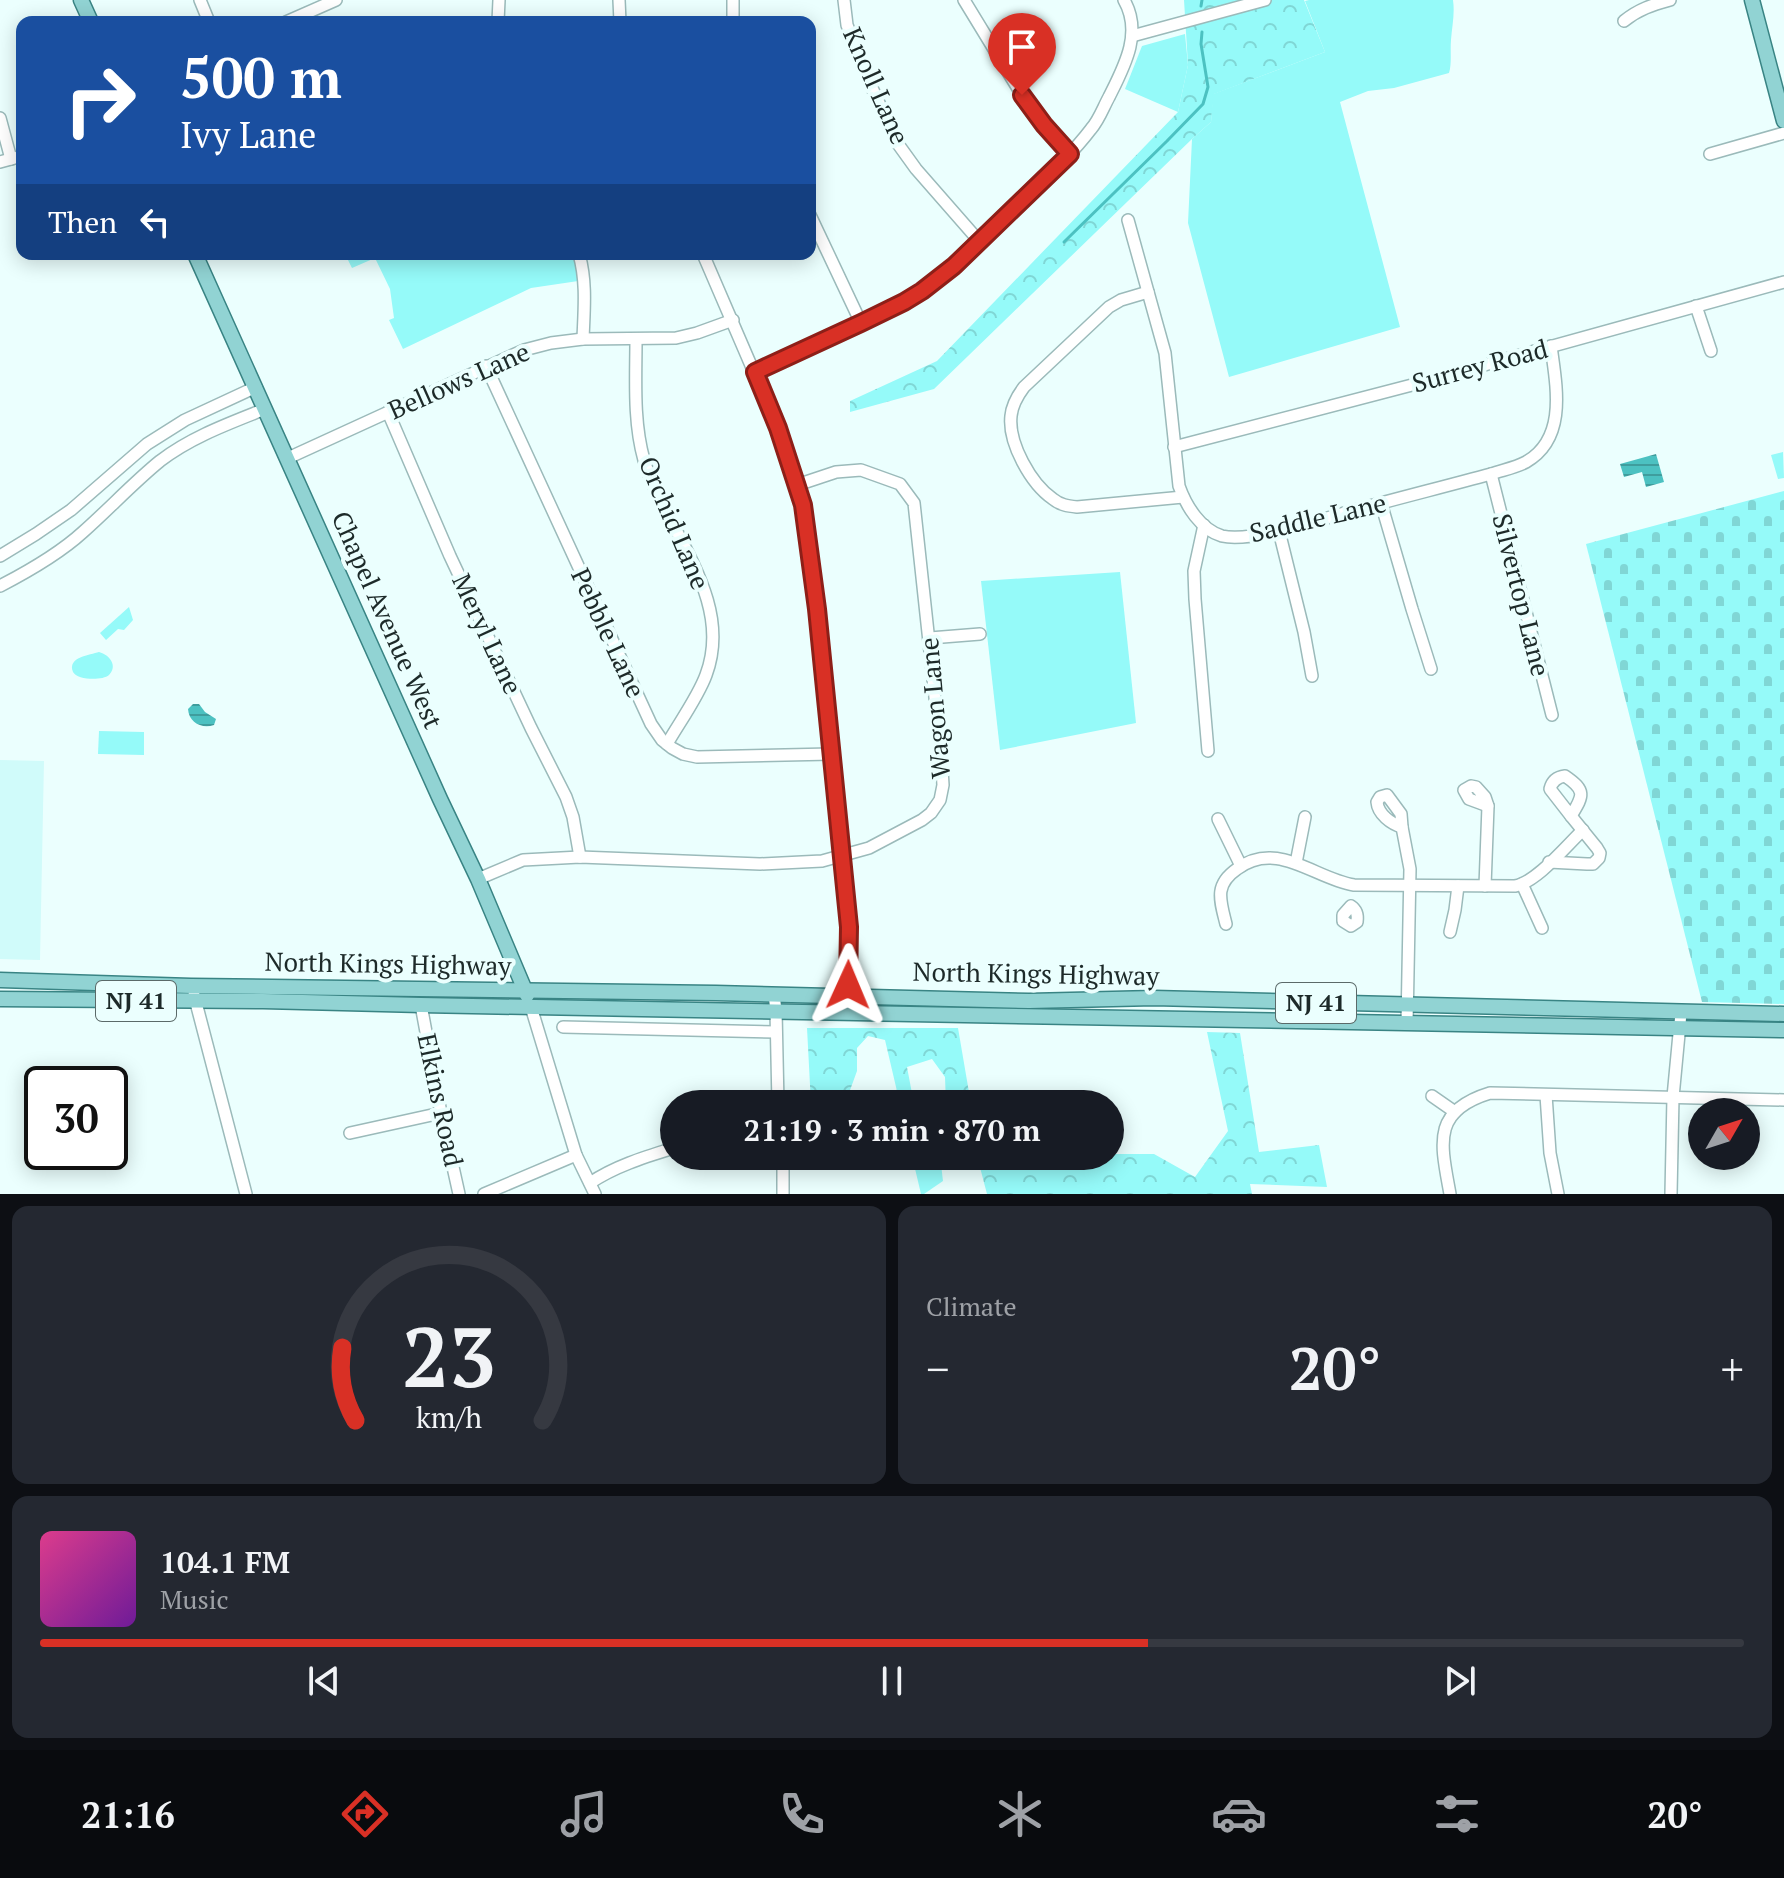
<!DOCTYPE html>
<html lang="en">
<head>
<meta charset="utf-8">
<style>
  body { margin:0; font-family:"PT Serif",serif; background:#242831; color:#f1f3f6; height:100vh; display:flex; flex-direction:column; font-size:30px; white-space:nowrap }
  * { box-sizing:border-box; margin:0 }
  p { font-size:26px; color:#9ea1a6 }
  .icon { flex:none; width:44px; height:44px; fill:none; stroke:currentColor; stroke-width:2; stroke-linecap:round; stroke-linejoin:round }
  .map { position:relative; height:1194px; overflow:hidden }
  .drawer { display:flex; flex-direction:column; gap:12px; padding:12px; background:#0d0f14; flex:1 }
  .drawer>* { flex:none }
  .hud { position:absolute; left:16px; top:16px; width:800px; height:244px; border-radius:16px; box-shadow:0 4px 20px #0003; background:#1a4fa0; color:#fff; overflow:hidden }
  .needle { width:52px; rotate:51deg }
  .controls { position:absolute; left:1688px; top:1098px; display:grid; gap:16px }
  .controls a { display:grid; place-items:center; width:72px; height:72px; border-radius:50%; background:#171b24; box-shadow:0 4px 20px #0003; font-size:40px }
  .speed { position:absolute; left:24px; top:1066px; display:flex; gap:16px; font-size:40px; font-weight:700; text-align:center }
  .speed>* { display:grid; place-content:center; width:104px; height:104px; border-radius:50%; background:#171b24; box-shadow:0 4px 20px #0003; line-height:1 }
  .speed .limit { border:4px solid #111; border-radius:12px; background:#fff; color:#111 }
  .pin { position:absolute; display:grid; place-items:center; width:68px; height:68px; color:#fff; margin:-82px -34px; border-radius:50% 50% 50% 0; rotate:-45deg; box-shadow:0 0 8px #0007 }
  .pin .icon { rotate:45deg }
  .me { position:absolute; width:88px; margin:-44px; rotate:1deg; stroke-linejoin:round; filter:drop-shadow(0 0 6px #0008) }
  .turn { display:flex; align-items:center; gap:28px; height:168px; padding:0 32px; font-size:36px }
  .turn .icon { width:104px; height:104px; stroke-width:2.5 }
  .turn b { display:block; font-size:56px; line-height:68px }
  .then { display:flex; align-items:center; height:76px; padding:0 32px; background:#0003; gap:16px; font-size:30px }
  .big { font-size:60px; font-weight:800; line-height:1.1 }
  .drawer .widget { flex:1; display:flex; flex-direction:column; justify-content:center; gap:12px; min-width:0; padding:0 28px; border-radius:16px; background:#242831 }
  .drawer .dial { align-items:center; gap:0 }
  .dial svg { height:208px; overflow:visible; fill:none; stroke:#363941; stroke-width:7; stroke-linecap:round; text-anchor:middle }
  .dial text { fill:#f1f3f6; stroke:none }
  .song { display:flex; align-items:center; gap:24px }
  .cover { width:96px; height:96px; border-radius:12px; background:linear-gradient(135deg,hsl(330 70% 55%),hsl(280 70% 35%)) }
  .played { height:8px; border-radius:4px; background:linear-gradient(90deg,#d93025 65%,#363941 65%) }
  .keys { display:flex; justify-content:space-around; direction:ltr }
  .heat { display:flex; justify-content:space-between; align-items:center; font-size:44px; direction:ltr }
  .drawer .tiles { flex:1; display:grid; gap:12px; grid-template-columns:1fr 1fr }
  .widget:last-child { grid-column:span 2 }
  .trip { position:absolute; left:660px; top:1090px; width:464px; height:80px; border-radius:40px; background:#171b24; box-shadow:0 4px 20px #0003; font-weight:800; line-height:80px; text-align:center }
  .menu { display:flex; height:128px; justify-content:space-around; align-items:center; background:#090b0e; color:#9ea1a6 }
  .menu .icon { width:56px; height:56px }
  .menu .selected { color:#d93025 }
  .menu b { font-size:36px; color:#f1f3f6 }
  .map>svg:first-child { display:block }
  .built { fill:#d0fbfa }
  .forest { fill:url(#forest-crowns) }
  .cemetery { fill:url(#cemetery-stones) }
  .park { fill:#95faf9 }
  .water { fill:url(#water-rules) }
  .lines { fill:none; stroke-linecap:round; stroke-linejoin:round }
  .stream { stroke:#4cc1c1; stroke-width:3 }
  .minor-casing { stroke:#9bbaba; stroke-width:14 }
  .major-casing { stroke:#398484; stroke-width:17 }
  .minor { stroke:#fff; stroke-width:11 }
  .major { stroke:#91d3d3; stroke-width:14 }
  .route-casing { stroke:#8d1f18; stroke-width:20 }
  .route { stroke:#d93025; stroke-width:14 }
  .labels { text-anchor:middle; stroke-width:8; stroke-linejoin:round; paint-order:stroke }
  .shield { fill:#ebfffe; stroke:#5b6a69; stroke-width:2 }
  .shield-label { font-size:24px; font-weight:bold; fill:#1d2a29 }
  .street-label { font-size:26px; fill:#1d2a29; stroke:#ebfffe }
</style>
</head>
<body>
<div class="map">
<svg width="1784" height="1194" viewBox="0 0 1784 1194">
  <defs>
    <pattern id="forest-crowns" width="20" height="18" patternUnits="userSpaceOnUse" patternTransform="scale(2)"><rect width="20" height="18" fill="#95faf9"/><path d="M2 6a3 3 0 1 1 6 0M12 15a3 3 0 1 1 6 0" fill="none" stroke="#80d6d5"/></pattern>
    <pattern id="cemetery-stones" width="16" height="16" patternUnits="userSpaceOnUse" patternTransform="scale(2)"><rect width="16" height="16" fill="#95faf9"/><path d="M2 7V4a2 2 0 0 1 4 0v3zM10 15v-3a2 2 0 0 1 4 0v3z" fill="#80d6d5"/></pattern>
    <pattern id="water-rules" width="6" height="5" patternUnits="userSpaceOnUse" patternTransform="scale(2)"><rect width="6" height="5" fill="#4cc1c1"/><path d="M0 2.5h6" fill="none" stroke="#3f9d9d"/></pattern>
  </defs>
  <rect width="100%" height="100%" fill="#ebfffe"/>
  <polygon class="built" points="0,760 44,761 40,960 0,959"/>
  <g class="forest">
    <polygon points="1184,0 1304,0 1325,52 1214,94 1211,122 1192,139 934,389 850,412 850,401 937,361 1178,112 1188,65"/>
    <polygon points="807,1028 958,1028 971,1104 946,1104 945,1077 932,1059 907,1067 914,1104 900,1104 885,1040 868,1036 857,1048 857,1071 845,1104 811,1104"/>
    <polygon points="1207,1032 1240,1033 1259,1152 1319,1145 1327,1187 1250,1184 1252,1194 987,1194 977,1156 1110,1156 1110,1154 1154,1154 1195,1177 1228,1131"/>
    <polygon points="912,1156 940,1156 943,1181 924,1194 921,1194"/>
  </g>
  <polygon class="cemetery" points="1784,491 1784,1004 1702,1002 1586,544"/>
  <g class="park">
    <path d="M1309 0H1453C1455 14 1452 26 1451 40 1450 51 1452 63 1449 73L1394 88 1368 91 1340 102 1400 327 1229 377 1188 223 1192 139 1211 122 1213 94 1325 52 1305 1Z"/>
    <polygon points="1185,34 1188,65 1178,112 1125,89 1142,46"/>
    <polygon points="345,254 576,254 585,280 531,288 403,349 389,320 394,318 390,289 375,258 352,268"/>
    <polygon points="1783,452 1784,478 1778,479 1771,455"/>
    <polygon points="1120,572 1136,723 1000,750 981,581"/>
    <polygon points="129,607 133,620 124,630 118,629 106,640 100,633"/>
    <path d="M99 652C110 655 118 666 109 675 102 681 77 680 73 672 67 657 90 655 99 652Z"/>
    <polygon points="99,731 144,732 144,755 98,754"/>
  </g>
  <g class="water">
    <polygon points="1656,454 1664,482 1646,487 1642,472 1624,477 1620,464"/>
    <path d="M193 704H199L205 712 216 719 214 725C202 729 189 723 188 709Z"/>
  </g>
  <g class="lines">
    <g class="stream">
      <polyline points="1201,6 1202,0"/>
      <polyline points="1064,242 1167,141 1203,104 1208,87 1201,44 1202,32"/>
    </g>
    <g class="minor-casing">
      <g id="minor">
        <polyline points="200,0 209,22"/>
        <polyline points="619,0 620,22"/>
        <polyline points="733,0 733,22"/>
        <polyline points="844,0 847,25 866,75 898,144 916,169 979,241"/>
        <polyline points="964,0 1022,95 1044,125 1070,154"/>
        <path d="M1624 21C1639 9 1652 5 1670 0"/>
        <polyline points="286,22 336,0"/>
        <polyline points="498,22 499,0"/>
        <polyline points="1132,36 1265,0"/>
        <polyline points="0,118 11,159"/>
        <polyline points="1710,154 1784,133"/>
        <polyline points="0,162 22,156"/>
        <polyline points="810,215 861,323"/>
        <path d="M1128 220 1165 353 1179 486C1186 506 1201 530 1222 536 1250 543 1319 520 1348 512 1395 499 1443 487 1491 474 1502 470 1515 468 1526 462 1568 438 1556 385 1551 346"/>
        <path d="M579 254C587 282 584 311 583 339"/>
        <polyline points="703,254 778,428 803,505 817,609 849,927 848,1012"/>
        <path d="M1148 292 1121 300 1109 307 1024 387C1018 395 1012 405 1011 416 1008 443 1031 484 1053 499 1060 505 1068 506 1077 507L1183 497"/>
        <polyline points="1696,306 1711,351"/>
        <path d="M636 339C636 379 633 421 644 460 665 530 735 598 706 675 698 697 679 723 667 744"/>
        <polyline points="486,366 651,724 662,740 672,748 683,754 697,757 831,754"/>
        <path d="M755 372 904 302C945 276 979 241 1015 207 1041 182 1069 158 1091 129 1099 120 1103 108 1109 97 1124 67 1143 33 1124 0"/>
        <polyline points="388,412 450,556 531,728 566,797 573,817 580,857"/>
        <polyline points="1174,447 1412,385 1784,282"/>
        <polyline points="288,458 524,350 551,343 583,339 676,338 697,333 733,320"/>
        <polyline points="1491,474 1552,715"/>
        <polyline points="1381,503 1412,609 1431,669"/>
        <polyline points="1204,525 1194,571 1195,599 1208,751"/>
        <polyline points="1279,531 1304,632 1312,676"/>
        <polyline points="0,556 36,534 71,510 147,444 185,420 256,387"/>
        <path d="M0 586C29 571 59 554 83 532 109 509 133 483 160 461 191 437 230 423 265 409"/>
        <polyline points="930,638 980,634"/>
        <path d="M1565 776C1587 791 1583 796 1571 816L1550 789C1552 781 1557 777 1565 776Z"/>
        <polygon points="1471,786 1476,787 1485,797 1488,806 1469,799 1464,790"/>
        <path d="M1387 795 1401 814 1402 827C1391 824 1378 814 1377 802L1380 797Z"/>
        <polyline points="1218,819 1241,866"/>
        <polyline points="1402,827 1410,869 1407,1023"/>
        <polyline points="1549,862 1587,864 1593,864 1599,858 1600,853 1597,848 1571,816"/>
        <polyline points="1296,863 1305,817"/>
        <polyline points="478,879 523,860 580,857 760,864 822,861 869,848 922,820 931,813 940,800 943,785 941,753 914,503 900,484 861,470 836,472 797,485"/>
        <polyline points="1522,884 1542,928"/>
        <polyline points="1485,886 1488,806"/>
        <path d="M1351 906C1357 910 1358 915 1357 922L1351 926 1343 921V915Z"/>
        <path d="M1226 924C1220 900 1214 885 1237 869 1277 839 1315 879 1354 885L1515 886C1537 882 1566 846 1583 830"/>
        <polyline points="1450,932 1455,910 1458,886"/>
        <polyline points="774,994 776,1011 778,1104"/>
        <polyline points="194,995 246,1194"/>
        <polyline points="421,1005 441,1113 459,1194"/>
        <polyline points="531,1007 576,1155 595,1194"/>
        <polyline points="563,1027 776,1032"/>
        <polyline points="1546,1095 1550,1153 1558,1194"/>
        <polyline points="1432,1096 1455,1112"/>
        <polyline points="350,1133 441,1113"/>
        <polyline points="783,1156 783,1194"/>
        <path d="M590 1183C615 1166 645 1157 674 1148"/>
        <polyline points="484,1194 576,1155"/>
        <path d="M1450 1194C1441 1144 1431 1111 1490 1093L1784 1100"/>
        <polyline points="1671,1194 1673,1097 1681,1013"/>
      </g>
    </g>
    <g class="major-casing">
      <g id="major">
        <polyline points="81,0 91,22"/>
        <polyline points="1752,0 1784,121"/>
        <polyline points="195,254 440,799 478,879 527,995"/>
        <polyline points="0,980 191,986 716,993 1029,1001 1154,998 1784,1014"/>
        <polyline points="0,999 263,1001 421,1005 1784,1030"/>
      </g>
    </g>
    <use href="#minor" class="minor"/>
    <use href="#major" class="major"/>
  </g>
  <g class="lines">
    <g class="route-casing">
      <polyline id="route" points="848,985 849,927 817,609 803,505 778,428 755,372 861,323 904,302 922,291 954,266 1070,154 1044,125 1022,95"/>
    </g>
    <use href="#route" class="route"/>
  </g>
  <g class="labels">
    <g class="shield">
      <rect x="96" y="981" width="80" height="40" rx="6"/>
      <rect x="1276" y="983" width="80" height="40" rx="6"/>
    </g>
    <g class="shield-label">
      <text x="136" y="1009">NJ 41</text>
      <text x="1316" y="1011">NJ 41</text>
    </g>
    <g class="street-label">
      <text transform="translate(876 86) rotate(66)" y="9">Knoll Lane</text>
      <text transform="translate(1480 366) rotate(-15)" y="9">Surrey Road</text>
      <text transform="translate(459 381) rotate(-24)" y="9">Bellows Lane</text>
      <text transform="translate(1318 518) rotate(-13)" y="9">Saddle Lane</text>
      <text transform="translate(674 523) rotate(67)" y="9">Orchid Lane</text>
      <text transform="translate(1521 595) rotate(76)" y="9">Silvertop Lane</text>
      <text transform="translate(387 620) rotate(66)" y="9">Chapel Avenue West</text>
      <text transform="translate(608 633) rotate(65)" y="9">Pebble Lane</text>
      <text transform="translate(487 634) rotate(65)" y="9">Meryl Lane</text>
      <text transform="translate(935 708) rotate(-95)" y="9">Wagon Lane</text>
      <text transform="translate(388 964) rotate(1)" y="9">North Kings Highway</text>
      <text transform="translate(1036 974) rotate(1)" y="9">North Kings Highway</text>
      <text transform="translate(440 1100) rotate(78)" y="9">Elkins Road</text>
    </g>
  </g>
</svg>
<div class="controls">
<a><svg class="needle" viewBox="-14 -14 28 28"><path d="M0-13l5 13h-10z" fill="#e53935"/><path d="M0 13l5-13h-10z" fill="#9ea1a6"/></svg></a>
</div>
<div class="speed"><div class="limit">30</div></div>
<div class="pin" style="left:1022px;top:95px;background:#d93025"><svg class="icon" aria-label="arrive" viewBox="0 0 24 24"><path d="M6 21V4h12l-3 4 3 4H6"/></svg></div>
<svg class="me" style="left:848px;top:985px" viewBox="-20 -20 40 40"><path d="M0-17L14 15 0 8-14 15z" fill="#d93025" stroke="#fff" stroke-width="4"/></svg>
<div class="trip">21:19 · 3 min · 870 m</div>
<div class="hud">
<div class="turn"><svg class="icon" aria-label="right" viewBox="0 0 24 24"><path d="M7 20v-9h11M14 6l5 5-5 5"/></svg><div><b>500 m</b>Ivy Lane</div></div>
<div class="then">Then<svg class="icon" aria-label="left" viewBox="0 0 24 24"><path d="M17 20v-9H6M10 6l-5 5 5 5"/></svg></div>
</div>
</div>
<section class="drawer">
<div class="tiles">
<div class="widget dial"><svg viewBox="0 0 100 80">
<path d="M14 69A42 42 0 1 1 86 69"/>
<path d="M14 69A42 42 0 0 1 9 41" stroke="#d93025"/>
<text x="50" y="56" font-size="32" font-weight="700">23</text>
<text x="50" y="72" font-size="11">km/h</text>
</svg></div>
<div class="widget"><p>Climate</p>
<div class="heat"><a>−</a><b class="big">20°</b><a>+</a></div>
</div>
<div class="widget">
<div class="song"><i class="cover"></i><div><b>104.1 FM</b><p>Music</p></div></div>
<div class="played"></div>
<div class="keys"><svg class="icon" aria-label="previous" viewBox="0 0 24 24"><path d="M18 5L8 12l10 7zM5 5v14"/></svg><svg class="icon" aria-label="pause" viewBox="0 0 24 24"><path d="M8 5v14M16 5v14"/></svg><svg class="icon" aria-label="next" viewBox="0 0 24 24"><path d="M6 5l10 7-10 7zM19 5v14"/></svg></div>
</div>
</div>
</section>
<nav class="menu">
<b>21:16</b>
<svg class="icon selected" aria-label="directions" viewBox="0 0 24 24"><path d="M12 3l9 9-9 9-9-9zM9 14v-3h6M13 9l2 2-2 2"/></svg>
<svg class="icon" aria-label="music" viewBox="0 0 24 24"><path d="M9 18V5l10-2v13"/><circle cx="6" cy="18" r="3"/><circle cx="16" cy="16" r="3"/></svg>
<svg class="icon" aria-label="phone" viewBox="0 0 24 24"><path d="M5 4h4l2 5-3 2q2 4 5 5l2-3 5 2v4C11 20 4 13 5 4z"/></svg>
<svg class="icon" aria-label="climate" viewBox="0 0 24 24"><path d="M12 3v18M4 7l16 10M4 17L20 7"/></svg>
<svg class="icon" aria-label="car" viewBox="0 0 24 24"><path d="M5 17H2v-5l4-1 3-4h7l3 4 3 1v5h-3M9 17h6M6 11h13"/><circle cx="7" cy="17" r="2"/><circle cx="17" cy="17" r="2"/></svg>
<svg class="icon" aria-label="filters" viewBox="0 0 24 24"><path d="M4 7h16M4 17h16"/><circle cx="9" cy="7" r="2"/><circle cx="15" cy="17" r="2"/></svg>
<b>20°</b>
</nav>
</body>
</html>
